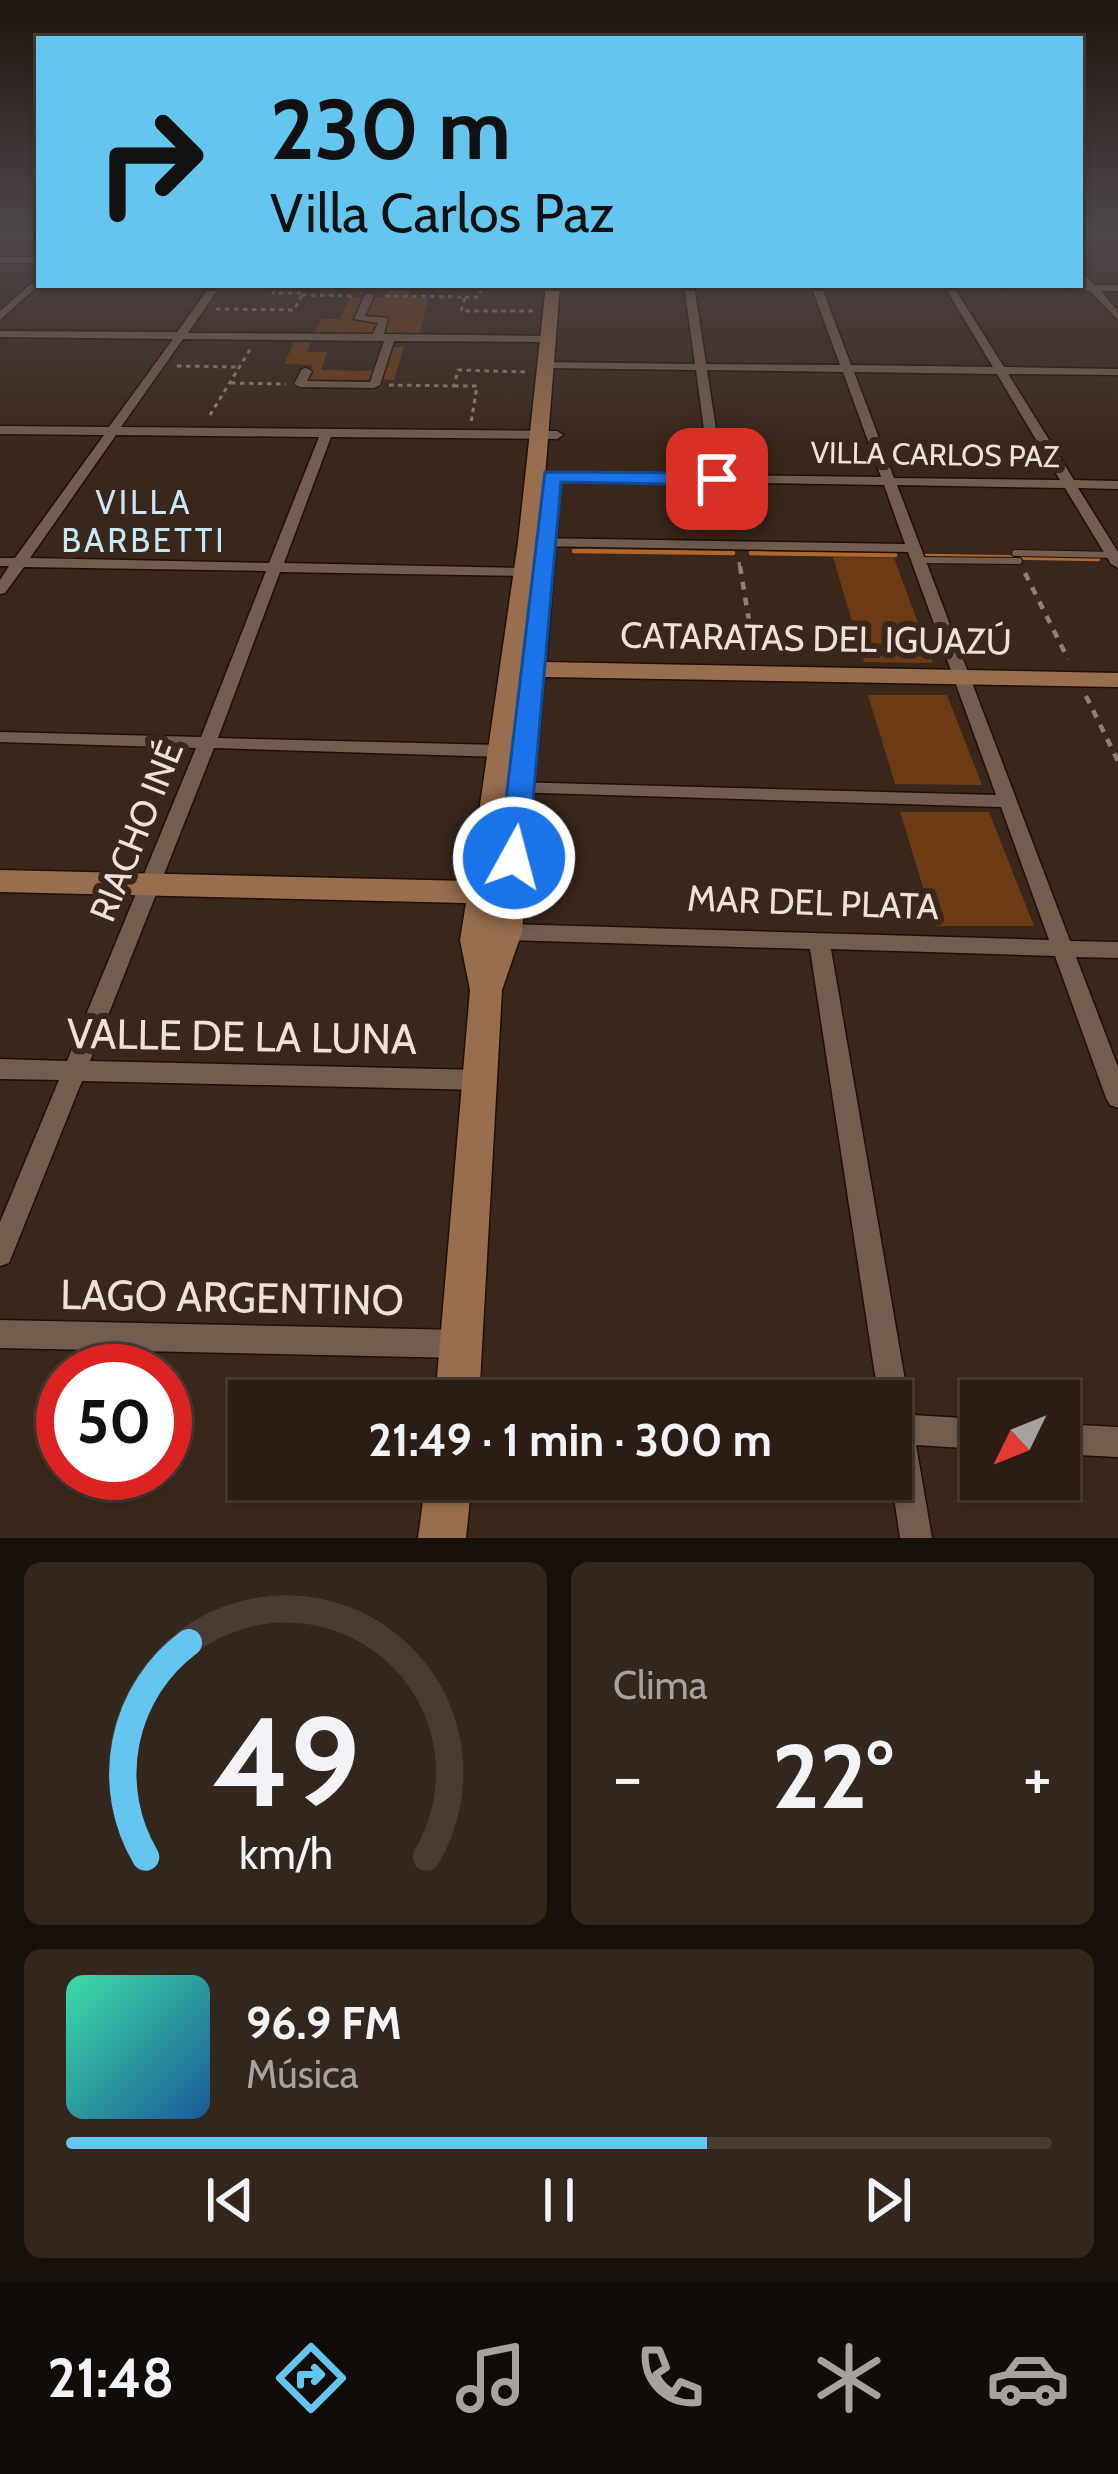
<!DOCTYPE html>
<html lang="es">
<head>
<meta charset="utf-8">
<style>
  body { margin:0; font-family:Cabin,sans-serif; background:#33261d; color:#f1f3f6; height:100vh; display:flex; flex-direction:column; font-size:45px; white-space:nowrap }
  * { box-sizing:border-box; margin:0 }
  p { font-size:39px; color:#a6a2a0 }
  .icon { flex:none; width:66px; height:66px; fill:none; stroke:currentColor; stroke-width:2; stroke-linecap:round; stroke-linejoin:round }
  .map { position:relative; height:1538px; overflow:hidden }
  .panel { display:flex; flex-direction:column; gap:24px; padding:24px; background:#18100b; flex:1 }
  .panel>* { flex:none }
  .banner { position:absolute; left:36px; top:36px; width:1047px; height:252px; border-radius:0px; box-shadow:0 3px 9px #0004,0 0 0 3px #473b34; background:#64c5ee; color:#111; overflow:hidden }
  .needle { width:78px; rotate:227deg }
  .controls { position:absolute; left:960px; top:1380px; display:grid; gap:24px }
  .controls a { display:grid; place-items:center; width:120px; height:120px; border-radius:0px; background:#2b1d14; box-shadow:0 3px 9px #0004,0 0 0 3px #473b34; font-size:60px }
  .speed { position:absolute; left:36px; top:1344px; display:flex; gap:24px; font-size:60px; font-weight:700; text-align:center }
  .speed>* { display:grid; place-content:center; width:156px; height:156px; border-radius:50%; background:#2b1d14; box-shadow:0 3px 9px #0004,0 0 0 3px #473b34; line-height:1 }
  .speed .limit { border:18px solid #d22; background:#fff; color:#111 }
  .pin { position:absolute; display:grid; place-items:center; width:102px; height:102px; color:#fff; margin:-51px; border-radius:24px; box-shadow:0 6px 18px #0006 }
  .me { position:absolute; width:132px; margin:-66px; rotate:7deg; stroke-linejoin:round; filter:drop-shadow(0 0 9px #0008) }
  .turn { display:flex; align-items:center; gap:42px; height:252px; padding:0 36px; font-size:54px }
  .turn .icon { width:156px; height:156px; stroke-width:2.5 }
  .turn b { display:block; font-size:84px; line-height:102px }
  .big { font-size:90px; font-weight:700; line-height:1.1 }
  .panel .widget { flex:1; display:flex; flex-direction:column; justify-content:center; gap:18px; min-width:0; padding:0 42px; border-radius:18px; background:#33261d }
  .panel .dial { align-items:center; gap:0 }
  .dial svg { height:312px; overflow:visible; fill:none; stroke:#473b34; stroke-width:7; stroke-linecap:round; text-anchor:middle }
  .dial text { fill:#f1f3f6; stroke:none }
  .song { display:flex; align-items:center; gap:36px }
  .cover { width:144px; height:144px; border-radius:18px; background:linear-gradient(135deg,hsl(160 70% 55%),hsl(210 70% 35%)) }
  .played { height:12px; border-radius:6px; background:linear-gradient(90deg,#64c5ee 65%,#473b34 65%) }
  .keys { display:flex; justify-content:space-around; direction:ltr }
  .heat { display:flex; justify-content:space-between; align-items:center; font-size:66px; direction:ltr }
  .panel .tiles { flex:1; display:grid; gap:24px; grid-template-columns:1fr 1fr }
  .widget:last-child { grid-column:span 2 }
  .trip { position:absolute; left:228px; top:1380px; width:684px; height:120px; border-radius:0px; background:#2b1d14; box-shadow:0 3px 9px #0004,0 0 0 3px #473b34; font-weight:700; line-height:120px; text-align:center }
  .dock { display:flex; height:192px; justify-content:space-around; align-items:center; background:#110c08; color:#a6a2a0 }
  .dock .icon { width:84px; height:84px }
  .dock .selected { color:#64c5ee }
  .dock b { font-size:54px; color:#f1f3f6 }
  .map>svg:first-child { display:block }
  .green { fill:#6d3b13 }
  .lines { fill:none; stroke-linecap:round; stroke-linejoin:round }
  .stream { stroke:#b2662b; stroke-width:4.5 }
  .lane-casing { stroke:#200f05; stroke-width:8 }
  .street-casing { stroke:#200f05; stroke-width:3 }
  .secondary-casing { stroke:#200f05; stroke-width:3 }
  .path-far1 { stroke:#908177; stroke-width:3; stroke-dasharray:4.5 4.5; stroke-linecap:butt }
  .path { stroke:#908177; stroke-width:4.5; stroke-dasharray:8 8; stroke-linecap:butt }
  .lane { stroke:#725d4f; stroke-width:6 }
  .street { fill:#725d4f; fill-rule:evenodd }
  .secondary { fill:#986e4f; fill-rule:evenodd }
  .route { fill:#1a73e8; stroke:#114b97; stroke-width:3 }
  .labels { text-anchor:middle; stroke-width:12; stroke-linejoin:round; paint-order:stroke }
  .far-street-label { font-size:30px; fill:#eee1d9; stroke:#39271b }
  .far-neighbourhood-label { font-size:33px; letter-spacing:3px; fill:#c8e8f7; stroke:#39271b }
  .street-label { font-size:36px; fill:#eee1d9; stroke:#39271b }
  .near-street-label { font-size:42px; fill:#eee1d9; stroke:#39271b }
</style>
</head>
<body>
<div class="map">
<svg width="1118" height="1538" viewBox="0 0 1118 1538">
  <rect width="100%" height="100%" fill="#39271b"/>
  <g class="green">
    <polygon points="391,285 412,285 409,297 429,298 419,336 314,335 321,319 340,319 350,297 386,297"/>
    <polygon points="294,342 311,342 307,352 327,352 321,370 384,371 392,347 404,347 394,380 307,380 312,365 284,364"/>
    <polygon points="833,557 894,558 933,663 864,662"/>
    <polygon points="868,695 947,695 982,785 895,784"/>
    <polygon points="900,812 989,812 1034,926 935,926"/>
  </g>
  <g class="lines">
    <g class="stream">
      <polyline points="574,551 733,553"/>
      <polyline points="751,553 895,555"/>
      <polyline points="924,556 1098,559"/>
    </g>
    <g class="lane-casing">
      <g id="lane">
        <polyline points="1015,553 1118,555"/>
        <polyline points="917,560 1019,561"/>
      </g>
    </g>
    <g class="street-casing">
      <g id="street">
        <rect x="0" y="257" width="39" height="6"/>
        <path d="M1080 270 1095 285H1118V291H1101L1118 311V320L1090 291 955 289 1004 367 1118 369V375L1008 374 1074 480 1118 481V489L1078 488 1118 552V568L1111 564 1065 488 897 485 1070 941 1118 942V958L1076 957 1118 1067V1108L1110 1105 1106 1098 1055 956 831 949 911 1415 981 1419V1449L916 1445 932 1538H900L891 1477V1401H879L810 949 506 940 499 937 496 932 499 927 506 924 1049 940 1001 807 506 792 503 788 506 784 512 782 996 795 908 552 534 546 527 542 534 538 905 544 884 485 530 479V473L535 472 710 475 696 370 546 368 541 365 546 362 695 364 684 285H694L706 364 840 365 812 288 800 285H1085L1080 279ZM822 288 946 289 993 367 851 365ZM707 370 843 372 881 477 723 475ZM854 372 997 374 1060 480 894 478Z"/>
        <polygon points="39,277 39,285 0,320 0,311"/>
        <path d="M211 285H221L188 333 373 334 378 323 354 319 364 296 369 293 374 296 365 316 388 318 384 334 548 336 553 339 548 342 394 341 380 385 374 388 300 387 294 384 302 369 306 368 312 371 307 381 370 382 384 341 183 339 121 427 557 431 563 435 557 439 331 437 284 563 523 568 530 572 523 576 280 572 218 738 500 745 509 751 500 757 214 748 90 1061 482 1070 490 1073 494 1080 490 1087 482 1090 82 1081 9 1263 0 1266V1222L59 1080 0 1079V1059L67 1061 196 748 0 742V732L201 737 266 571 24 567 5 593 0 594V580L9 566H0V558H15L104 435 0 434V426L109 427 173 339 0 337V331L177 332ZM116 435 319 437 269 563 30 558Z"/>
        <polygon points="0,1320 461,1330 471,1334 475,1344 471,1354 461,1358 0,1348"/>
        <polygon points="1059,1424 1118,1427 1118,1457 1059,1454"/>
      </g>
    </g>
    <g class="secondary-casing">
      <g id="secondary">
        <polygon points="546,285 560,285 542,515 555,516 558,520 546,662 1118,673 1118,687 544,677 522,932 502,990 479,1401 435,1401 470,990 460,940 466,903 0,892 0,870 469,881 518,542"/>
        <polygon points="426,1479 472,1479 466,1538 418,1538"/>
      </g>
    </g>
    <g class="path-far1">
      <polyline points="302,295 356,296"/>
      <polyline points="385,296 465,297 461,311 535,311"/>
      <polyline points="465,297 479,297 482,285"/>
      <polyline points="216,309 294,310 303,293 273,293 277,285"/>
      <polyline points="177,366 238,367"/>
      <polyline points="231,383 286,384"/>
      <polyline points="389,385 454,386 458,370 528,372"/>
      <polyline points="454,386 477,386 471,423"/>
      <polyline points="210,415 251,348"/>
      <polyline points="739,562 740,569"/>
    </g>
    <g class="path">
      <polyline points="740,566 752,639 743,654"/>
      <polyline points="1025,573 1068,659"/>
      <polyline points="1086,696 1118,761"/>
    </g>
    <use href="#lane" class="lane"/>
    <use href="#street" class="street"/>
    <use href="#secondary" class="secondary"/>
  </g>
  <linearGradient id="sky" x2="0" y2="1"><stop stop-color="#1f150f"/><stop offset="0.52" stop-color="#4e474a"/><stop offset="1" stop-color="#4e474a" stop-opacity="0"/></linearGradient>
  <rect width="1118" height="448" fill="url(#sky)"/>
  <polygon class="route" points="545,472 717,473 727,479 717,485 561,482 528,858 514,868 499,858"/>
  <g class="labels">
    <g class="far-street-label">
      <text transform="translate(935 455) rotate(1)" y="10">VILLA CARLOS PAZ</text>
    </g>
    <g class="far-neighbourhood-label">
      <text x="144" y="514">VILLA<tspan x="144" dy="38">BARBETTI</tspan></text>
    </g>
    <g class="street-label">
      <text transform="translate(816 638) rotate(1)" y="13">CATARATAS DEL IGUAZÚ</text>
      <text transform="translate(136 831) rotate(-68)" y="13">RIACHO INÉ</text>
      <text transform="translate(813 902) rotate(2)" y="13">MAR DEL PLATA</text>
    </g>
    <g class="near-street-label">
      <text transform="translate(242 1036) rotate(1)" y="15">VALLE DE LA LUNA</text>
      <text transform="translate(232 1297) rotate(1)" y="15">LAGO ARGENTINO</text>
    </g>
  </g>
</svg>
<div class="controls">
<a><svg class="needle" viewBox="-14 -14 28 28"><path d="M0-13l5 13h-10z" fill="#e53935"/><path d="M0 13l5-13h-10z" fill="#a6a2a0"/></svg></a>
</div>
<div class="speed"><div class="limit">50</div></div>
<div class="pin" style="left:717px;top:479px;background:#d93025"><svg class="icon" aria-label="arrive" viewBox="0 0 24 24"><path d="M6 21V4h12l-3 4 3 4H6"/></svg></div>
<svg class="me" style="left:514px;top:858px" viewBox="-20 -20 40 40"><circle r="17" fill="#1a73e8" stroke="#fff" stroke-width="3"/><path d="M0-11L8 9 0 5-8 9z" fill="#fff"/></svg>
<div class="trip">21:49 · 1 min · 300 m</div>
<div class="banner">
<div class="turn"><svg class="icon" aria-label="right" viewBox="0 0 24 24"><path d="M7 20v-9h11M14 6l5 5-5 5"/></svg><div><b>230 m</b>Villa Carlos Paz</div></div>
</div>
</div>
<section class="panel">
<div class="tiles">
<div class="widget dial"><svg viewBox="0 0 100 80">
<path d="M14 69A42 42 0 1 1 86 69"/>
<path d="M14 69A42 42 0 0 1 25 14" stroke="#64c5ee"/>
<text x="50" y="56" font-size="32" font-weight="700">49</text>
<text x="50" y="72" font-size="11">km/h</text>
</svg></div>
<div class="widget"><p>Clima</p>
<div class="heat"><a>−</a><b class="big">22°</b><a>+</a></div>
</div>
<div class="widget">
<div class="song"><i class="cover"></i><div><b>96.9 FM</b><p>Música</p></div></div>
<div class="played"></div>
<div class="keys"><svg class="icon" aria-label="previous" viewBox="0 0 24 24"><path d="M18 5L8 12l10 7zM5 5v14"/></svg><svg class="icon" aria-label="pause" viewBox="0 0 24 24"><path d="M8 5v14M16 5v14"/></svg><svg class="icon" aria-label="next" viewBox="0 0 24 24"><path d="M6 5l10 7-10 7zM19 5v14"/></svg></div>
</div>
</div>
</section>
<nav class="dock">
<b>21:48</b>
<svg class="icon selected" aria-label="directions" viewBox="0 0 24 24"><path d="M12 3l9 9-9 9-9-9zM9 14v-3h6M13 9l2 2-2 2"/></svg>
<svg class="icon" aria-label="music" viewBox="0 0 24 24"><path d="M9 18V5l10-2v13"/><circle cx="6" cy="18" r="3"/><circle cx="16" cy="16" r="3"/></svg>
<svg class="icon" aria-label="phone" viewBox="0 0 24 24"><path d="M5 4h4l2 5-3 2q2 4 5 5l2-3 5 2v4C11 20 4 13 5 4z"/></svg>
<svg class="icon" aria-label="climate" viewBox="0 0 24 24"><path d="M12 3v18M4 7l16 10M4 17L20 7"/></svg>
<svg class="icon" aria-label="car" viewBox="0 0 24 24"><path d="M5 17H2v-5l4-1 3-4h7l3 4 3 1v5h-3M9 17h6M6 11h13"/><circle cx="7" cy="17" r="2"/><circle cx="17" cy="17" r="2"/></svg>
</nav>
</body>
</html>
